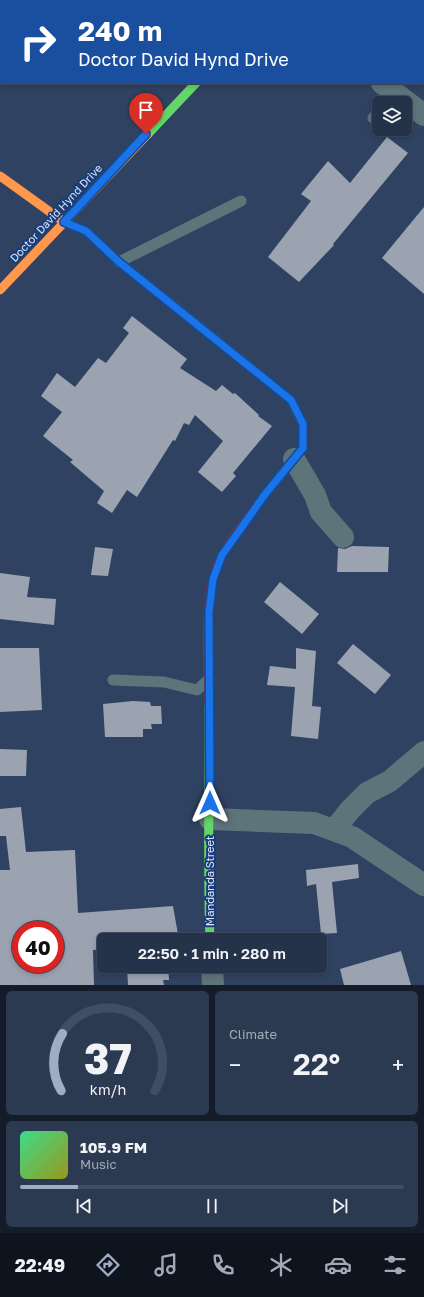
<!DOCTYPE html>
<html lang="en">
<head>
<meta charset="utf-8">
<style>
  body { margin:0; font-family:"Golos Text",sans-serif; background:#2c3a51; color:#f1f3f6; height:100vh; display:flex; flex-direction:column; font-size:15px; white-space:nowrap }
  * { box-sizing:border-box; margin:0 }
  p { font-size:13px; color:#a3aab5 }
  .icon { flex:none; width:22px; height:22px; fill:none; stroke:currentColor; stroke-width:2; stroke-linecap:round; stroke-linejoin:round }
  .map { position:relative; height:985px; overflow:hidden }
  .panel { display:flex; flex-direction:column; gap:6px; padding:6px; background:#141c29; flex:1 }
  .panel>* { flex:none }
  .top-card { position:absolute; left:0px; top:0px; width:424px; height:84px; box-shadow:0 2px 6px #0003,0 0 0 1px #414d62; background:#1a4fa0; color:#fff; overflow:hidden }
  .buttons { position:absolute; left:372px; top:96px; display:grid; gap:8px }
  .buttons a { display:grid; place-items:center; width:40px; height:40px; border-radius:6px; background:#24324a; box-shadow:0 2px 6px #0003,0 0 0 1px #414d62; font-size:20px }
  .speed { position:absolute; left:12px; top:921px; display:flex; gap:8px; font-size:20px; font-weight:700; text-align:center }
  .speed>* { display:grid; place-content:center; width:52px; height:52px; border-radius:50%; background:#24324a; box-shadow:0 2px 6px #0003,0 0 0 1px #414d62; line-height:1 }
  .speed .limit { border:6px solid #d22; background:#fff; color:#111 }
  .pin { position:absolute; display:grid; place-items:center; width:34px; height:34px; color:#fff; margin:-41px -17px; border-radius:50% 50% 50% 0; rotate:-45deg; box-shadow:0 0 4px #0007 }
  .pin .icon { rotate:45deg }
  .me { position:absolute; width:44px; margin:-22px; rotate:0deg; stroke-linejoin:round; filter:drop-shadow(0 0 3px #0008) }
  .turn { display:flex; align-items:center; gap:14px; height:84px; padding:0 12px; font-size:18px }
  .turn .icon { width:52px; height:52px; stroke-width:2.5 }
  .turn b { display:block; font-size:28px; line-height:34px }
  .big { font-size:30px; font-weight:600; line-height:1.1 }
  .panel .widget { flex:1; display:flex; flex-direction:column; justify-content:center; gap:6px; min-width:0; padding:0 14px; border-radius:6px; background:#2c3a51 }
  .panel .dial { align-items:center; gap:0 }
  .dial svg { height:104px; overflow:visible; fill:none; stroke:#414d62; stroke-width:7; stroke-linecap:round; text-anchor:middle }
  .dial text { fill:#f1f3f6; stroke:none }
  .song { display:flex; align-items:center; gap:12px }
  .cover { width:48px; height:48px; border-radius:6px; background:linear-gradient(135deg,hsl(150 70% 55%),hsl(60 70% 35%)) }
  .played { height:4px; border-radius:2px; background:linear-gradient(90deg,#9eadc5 15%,#414d62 15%) }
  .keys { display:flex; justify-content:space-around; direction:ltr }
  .heat { display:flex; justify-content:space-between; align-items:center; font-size:22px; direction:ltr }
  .panel .tiles { flex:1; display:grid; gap:6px; grid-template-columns:1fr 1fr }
  .widget:last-child { grid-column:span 2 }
  .trip { position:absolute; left:97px; top:933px; width:230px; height:40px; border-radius:6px; background:#24324a; box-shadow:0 2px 6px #0003,0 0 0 1px #414d62; font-weight:600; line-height:40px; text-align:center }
  .dock { display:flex; height:64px; justify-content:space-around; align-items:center; background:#0e141e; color:#a3aab5 }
  .dock .icon { width:28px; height:28px }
  .dock .on { color:#9eadc5 }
  .dock b { font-size:18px; color:#f1f3f6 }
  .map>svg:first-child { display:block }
  .building { fill:#9ba3b1; fill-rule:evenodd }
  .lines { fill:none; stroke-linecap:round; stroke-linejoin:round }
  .lane { stroke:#5d747b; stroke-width:11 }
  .street { stroke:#5d747b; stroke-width:22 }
  .fast { stroke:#63d668; stroke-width:9 }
  .slow { stroke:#ff974d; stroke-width:9 }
  .jam { stroke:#b3261e; stroke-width:9 }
  .route-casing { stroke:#114b97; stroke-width:10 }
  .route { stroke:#1a73e8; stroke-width:7 }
  .labels { text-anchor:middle; stroke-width:4; stroke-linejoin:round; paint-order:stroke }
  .street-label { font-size:11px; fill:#d9e6fb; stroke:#1a3c78 }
</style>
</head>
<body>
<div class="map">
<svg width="424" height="985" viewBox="0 0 424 985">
  <rect width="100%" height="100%" fill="#304262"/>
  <g class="building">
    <polygon points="387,137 408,153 333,244 334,245 299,282 268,257 311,201 301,194 328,161 350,183"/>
    <polygon points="424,207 424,294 382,258"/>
    <polygon points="132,316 187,359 180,368 216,391 222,385 233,394 235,393 259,415 258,416 272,426 233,473 236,476 222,492 198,472 223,441 195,415 189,425 184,423 175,441 173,440 137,497 127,490 112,513 97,503 104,491 70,462 73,460 43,436 62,412 41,396 57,373 75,387 98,358 106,363 129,333 123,328"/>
    <polygon points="352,546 389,547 388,572 337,572 338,548 345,549"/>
    <polygon points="95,547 113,549 108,576 91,575"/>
    <polygon points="0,573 30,577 27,597 56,599 54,625 0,619"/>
    <polygon points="280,582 319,614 302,634 264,602"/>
    <polygon points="353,644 391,675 375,694 337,663"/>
    <polygon points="0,648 39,648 42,710 0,712"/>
    <polygon points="296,648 316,651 312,706 321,707 318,739 291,736 295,687 267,685 270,666 296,669"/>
    <polygon points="133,701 150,702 151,706 161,706 162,724 151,724 152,729 143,729 143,737 105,737 103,704"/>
    <polygon points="0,749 27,750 26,776 0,776"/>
    <path d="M21 807 26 852 75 850 78 913 173 906 179 940H104V949L93 950 94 985H0V870H10L6 836H0V809ZM21 930H55V964H21Z"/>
    <polygon points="358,864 359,878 332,882 337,933 321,934 316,884 307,886 306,870"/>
    <polygon points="401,951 411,985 344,985 340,969"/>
    <polygon points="127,966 168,966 169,980 163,980 164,985 128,985"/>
  </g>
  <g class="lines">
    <g class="lane">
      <polyline points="385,103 394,92"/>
      <polyline points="373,118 379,111"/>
      <polyline points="119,262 241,201"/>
      <polyline points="113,680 164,682 197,690 209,679"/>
    </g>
    <g class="street">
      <polyline points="382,83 424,115"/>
      <polyline points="294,459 315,495 321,512 343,537"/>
      <polyline points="210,819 314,823 352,837 424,885"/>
      <polyline points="334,830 350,810 367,793 390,781 424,752"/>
      <polyline points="212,966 213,985"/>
    </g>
    <g class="fast">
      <polyline points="148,134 196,83"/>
      <polyline points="193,321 291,400 303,425 303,448 259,502"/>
      <path d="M209 706C210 784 207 862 210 940"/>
    </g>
    <g class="slow">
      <polyline points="277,1 278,0"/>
      <polyline points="0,176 64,222 86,231 119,262 193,321"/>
      <polyline points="0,290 148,134"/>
    </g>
    <path class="jam" d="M209 706C209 663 201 592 222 555 232 536 247 519 259 502"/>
  </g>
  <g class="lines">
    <g class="route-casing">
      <polyline id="route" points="146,134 64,222 86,231 119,262 291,400 303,424 303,448 266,493 222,555 213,579 209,612 210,803"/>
    </g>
    <use href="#route" class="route"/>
  </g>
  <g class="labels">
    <g class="street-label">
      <text transform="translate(56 213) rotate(-47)" y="4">Doctor David Hynd Drive</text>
      <text transform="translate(210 881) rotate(-90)" y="4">Mandanda Street</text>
    </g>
  </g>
</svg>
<div class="buttons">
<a><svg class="icon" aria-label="layers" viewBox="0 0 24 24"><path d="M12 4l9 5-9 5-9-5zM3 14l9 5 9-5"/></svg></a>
</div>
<div class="speed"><div class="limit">40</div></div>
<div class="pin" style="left:146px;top:134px;background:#d93025"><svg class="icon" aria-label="arrive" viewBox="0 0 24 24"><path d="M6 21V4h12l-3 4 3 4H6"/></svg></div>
<svg class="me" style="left:210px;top:803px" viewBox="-20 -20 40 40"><path d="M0-17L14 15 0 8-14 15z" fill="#1a73e8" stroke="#fff" stroke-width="4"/></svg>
<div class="trip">22:50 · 1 min · 280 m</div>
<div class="top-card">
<div class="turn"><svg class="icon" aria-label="right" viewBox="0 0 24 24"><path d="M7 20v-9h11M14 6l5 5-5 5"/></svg><div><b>240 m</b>Doctor David Hynd Drive</div></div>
</div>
</div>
<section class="panel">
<div class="tiles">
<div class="widget dial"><svg viewBox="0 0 100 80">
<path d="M14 69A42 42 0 1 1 86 69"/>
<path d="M14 69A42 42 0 0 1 15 25" stroke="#9eadc5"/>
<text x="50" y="56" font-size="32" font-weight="700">37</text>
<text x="50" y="72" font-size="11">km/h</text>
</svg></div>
<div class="widget"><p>Climate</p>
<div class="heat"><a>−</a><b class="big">22°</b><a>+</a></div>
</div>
<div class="widget">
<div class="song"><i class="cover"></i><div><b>105.9 FM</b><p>Music</p></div></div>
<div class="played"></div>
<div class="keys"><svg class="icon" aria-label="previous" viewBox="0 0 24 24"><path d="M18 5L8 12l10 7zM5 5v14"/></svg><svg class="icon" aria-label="pause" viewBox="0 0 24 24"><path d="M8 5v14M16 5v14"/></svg><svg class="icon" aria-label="next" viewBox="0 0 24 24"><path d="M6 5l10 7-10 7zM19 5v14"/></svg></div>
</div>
</div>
</section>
<nav class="dock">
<b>22:49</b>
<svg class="icon on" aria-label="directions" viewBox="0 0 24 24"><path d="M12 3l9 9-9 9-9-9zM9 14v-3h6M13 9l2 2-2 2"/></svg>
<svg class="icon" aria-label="music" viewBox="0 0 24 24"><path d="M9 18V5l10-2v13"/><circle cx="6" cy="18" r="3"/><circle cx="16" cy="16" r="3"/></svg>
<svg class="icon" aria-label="phone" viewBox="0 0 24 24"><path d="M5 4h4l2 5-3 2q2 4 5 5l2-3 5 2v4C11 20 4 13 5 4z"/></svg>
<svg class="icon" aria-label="climate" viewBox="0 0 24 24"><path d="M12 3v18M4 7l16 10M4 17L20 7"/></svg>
<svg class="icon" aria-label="car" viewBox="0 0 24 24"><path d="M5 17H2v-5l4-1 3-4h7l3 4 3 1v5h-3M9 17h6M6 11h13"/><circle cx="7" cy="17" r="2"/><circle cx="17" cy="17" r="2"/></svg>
<svg class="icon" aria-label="filters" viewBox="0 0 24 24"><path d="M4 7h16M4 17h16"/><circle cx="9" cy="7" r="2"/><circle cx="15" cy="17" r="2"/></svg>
</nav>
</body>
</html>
